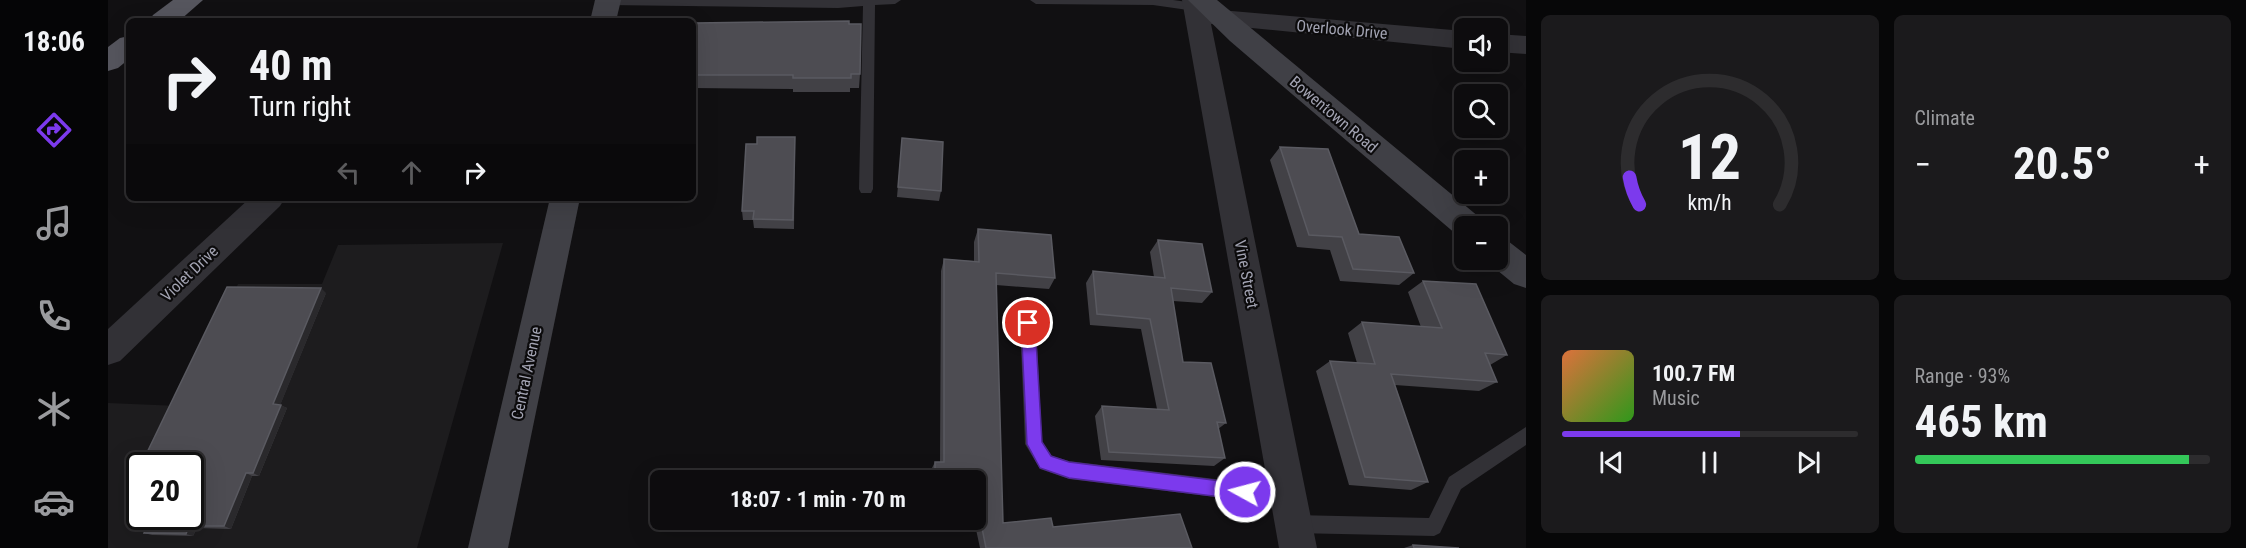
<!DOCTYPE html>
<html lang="en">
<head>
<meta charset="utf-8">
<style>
  body { margin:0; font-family:"Roboto Condensed",sans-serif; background:#1b1a1c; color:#f1f3f6; height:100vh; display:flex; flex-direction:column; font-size:22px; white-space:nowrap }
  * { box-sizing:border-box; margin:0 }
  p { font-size:20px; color:#9a9b9e }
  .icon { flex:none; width:33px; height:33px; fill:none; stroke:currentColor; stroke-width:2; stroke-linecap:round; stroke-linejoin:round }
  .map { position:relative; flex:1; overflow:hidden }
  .side { display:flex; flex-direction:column; gap:15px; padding:15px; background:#070708; width:720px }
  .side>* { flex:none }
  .banner { position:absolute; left:18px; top:18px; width:570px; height:183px; border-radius:9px; box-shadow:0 6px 24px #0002,0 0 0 2px #2d2c2e; background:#0d0c0e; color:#f1f3f6; overflow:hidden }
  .tools { position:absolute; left:1346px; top:18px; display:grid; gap:12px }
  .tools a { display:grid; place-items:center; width:54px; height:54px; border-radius:9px; background:#0d0c0e; box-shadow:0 6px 24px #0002,0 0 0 2px #2d2c2e; font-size:30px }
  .speed { position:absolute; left:18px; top:452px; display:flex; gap:12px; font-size:30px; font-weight:700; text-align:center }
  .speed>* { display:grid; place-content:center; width:78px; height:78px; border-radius:50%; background:#0d0c0e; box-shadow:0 6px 24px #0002,0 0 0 2px #2d2c2e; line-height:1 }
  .speed .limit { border:3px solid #111; border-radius:9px; background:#fff; color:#111 }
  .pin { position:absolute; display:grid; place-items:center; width:51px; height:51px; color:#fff; margin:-26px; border:3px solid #fff; border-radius:50%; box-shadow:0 2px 6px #0007 }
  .me { position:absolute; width:66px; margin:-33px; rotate:277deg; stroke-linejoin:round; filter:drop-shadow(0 0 4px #0008) }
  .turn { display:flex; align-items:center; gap:21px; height:126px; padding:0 24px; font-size:27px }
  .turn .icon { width:78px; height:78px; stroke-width:2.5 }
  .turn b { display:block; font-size:42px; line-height:51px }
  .lanes { display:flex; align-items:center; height:57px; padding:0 24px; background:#0003; justify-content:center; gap:30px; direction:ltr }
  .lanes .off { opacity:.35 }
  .big { font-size:45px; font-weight:700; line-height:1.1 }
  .side .card { flex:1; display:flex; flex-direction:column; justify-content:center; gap:9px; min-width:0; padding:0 21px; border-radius:9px; background:#1b1a1c }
  .side .dial { align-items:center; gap:0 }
  .dial svg { height:156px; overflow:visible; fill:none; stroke:#2d2c2e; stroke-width:7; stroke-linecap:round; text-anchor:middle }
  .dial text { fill:#f1f3f6; stroke:none }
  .song { display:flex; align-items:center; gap:18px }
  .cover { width:72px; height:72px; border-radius:9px; background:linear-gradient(135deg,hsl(20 70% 55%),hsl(110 70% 35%)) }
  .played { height:6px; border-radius:3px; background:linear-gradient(90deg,#7c3aed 60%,#2d2c2e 60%) }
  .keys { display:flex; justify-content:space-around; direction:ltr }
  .heat { display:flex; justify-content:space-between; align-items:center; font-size:33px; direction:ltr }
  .charge { height:9px; border-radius:4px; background:linear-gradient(90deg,#34c759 93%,#2d2c2e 0) }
  .side .tiles { flex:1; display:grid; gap:15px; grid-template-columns:repeat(2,1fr) }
  .trip { position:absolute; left:542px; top:470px; width:336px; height:60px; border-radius:9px; background:#0d0c0e; box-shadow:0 6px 24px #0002,0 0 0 2px #2d2c2e; font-weight:700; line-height:60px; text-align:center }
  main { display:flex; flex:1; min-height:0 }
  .menu { display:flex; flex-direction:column; width:108px; justify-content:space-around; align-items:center; background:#050506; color:#9a9b9e }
  .menu .icon { width:42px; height:42px }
  .menu .selected { color:#7c3aed }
  .menu b { font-size:27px; color:#f1f3f6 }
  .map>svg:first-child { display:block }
  .built { fill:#1d1c1e; fill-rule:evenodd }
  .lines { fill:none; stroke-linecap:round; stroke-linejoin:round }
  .service { fill:#323136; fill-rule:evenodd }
  .minor { fill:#323136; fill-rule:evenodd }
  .secondary { fill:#404046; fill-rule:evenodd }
  .trunk { fill:#56565e; fill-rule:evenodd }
  .wall { fill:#424146 }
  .shaded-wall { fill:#2a292c }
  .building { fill:#4d4c52; stroke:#5a5a61; stroke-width:1.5 }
  .route { fill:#7c3aed; stroke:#51269a; stroke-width:1.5 }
  .labels { text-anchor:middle; stroke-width:4.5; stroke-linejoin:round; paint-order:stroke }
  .street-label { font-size:16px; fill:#a2a3b2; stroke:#0c0b0c }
</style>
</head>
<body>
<main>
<nav class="menu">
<b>18:06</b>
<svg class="icon selected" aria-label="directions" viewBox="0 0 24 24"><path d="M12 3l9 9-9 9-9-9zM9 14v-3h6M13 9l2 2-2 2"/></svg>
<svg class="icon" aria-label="music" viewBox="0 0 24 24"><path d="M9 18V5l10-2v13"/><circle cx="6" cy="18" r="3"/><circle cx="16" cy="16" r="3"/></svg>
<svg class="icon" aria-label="phone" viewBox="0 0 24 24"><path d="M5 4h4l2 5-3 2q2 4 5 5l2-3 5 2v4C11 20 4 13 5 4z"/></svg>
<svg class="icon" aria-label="climate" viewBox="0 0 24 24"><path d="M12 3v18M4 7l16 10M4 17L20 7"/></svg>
<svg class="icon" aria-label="car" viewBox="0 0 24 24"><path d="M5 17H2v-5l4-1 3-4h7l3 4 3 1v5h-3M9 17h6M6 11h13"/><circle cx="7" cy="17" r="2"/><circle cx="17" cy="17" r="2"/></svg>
</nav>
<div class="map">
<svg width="1418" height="548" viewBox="0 0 1418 548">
  <rect width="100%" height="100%" fill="#111012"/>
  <path class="built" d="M395 243 309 548H0V403L71 406 130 284H214L230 245ZM32 465H82V516H32Z"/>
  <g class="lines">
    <g class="service">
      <polygon points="495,0 793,0 787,4 767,5 765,189 763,193 753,193 751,189 755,6 730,8 500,5 496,4"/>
      <polygon points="922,0 1065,0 1087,3 1093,7 1087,11 1045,5 928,4"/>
      <polygon points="920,316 926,318 928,323 934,442 944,456 961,461 1181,488 1187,491 1190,497 1187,503 1181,506 961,479 932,469 917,444 912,323 914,318"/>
      <polygon points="1418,427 1418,445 1353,489 1332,533 1326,536 1186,533 1180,530 1177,524 1180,518 1186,515 1321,518 1341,477"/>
    </g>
    <g class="minor">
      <polygon points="1074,0 1098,0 1101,15 1112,10 1356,31 1356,49 1103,24 1209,548 1171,548"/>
      <polygon points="1389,34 1418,36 1418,54 1389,52"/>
      <polygon points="142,198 177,198 172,206 12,361 0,365 0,329"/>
    </g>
    <g class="secondary">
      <polygon points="487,0 513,0 508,21 482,21"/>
      <polygon points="1080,0 1109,0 1371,217 1376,226 1356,226 1356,238 1349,235 1122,41"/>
      <polygon points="442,198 472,198 400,548 360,548"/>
      <polygon points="1389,238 1400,241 1418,255 1418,288 1406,284 1378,261 1389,260"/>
    </g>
    <g class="trunk">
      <polygon points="65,0 95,0 71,21 41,21 45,15"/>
      <polygon points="21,36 21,59 10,68 0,71 0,47 12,38"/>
    </g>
  </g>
  <g class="wall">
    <polygon points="585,40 752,74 751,88 742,88 742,92 685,92 685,89 585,88"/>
    <polygon points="687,137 686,229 646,228 645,220 635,220 634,211 649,144"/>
    <polygon points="794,138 833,191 831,201 789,197"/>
    <polygon points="1172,147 1251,234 1306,273 1291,285 1232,281 1222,250 1189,247 1162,160"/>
    <polygon points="870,229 947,278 941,289 888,285 895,523 945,527 1084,548 872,548 866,520 860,519 867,519 867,480 823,480 823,470 827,462 832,462 833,271 836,259 866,261 866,242"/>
    <polygon points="1050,240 1104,292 1094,303 1065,301 1075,362 1118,423 1110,429 1117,458 1106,466 993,460 987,416 994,406 1049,409 1033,329 982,325 978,283 985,271 1046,277 1042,252"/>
    <polygon points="1315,281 1399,355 1382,365 1389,382 1371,391 1287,385 1320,482 1303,490 1241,485 1208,371 1222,361 1249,363 1240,333 1254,322 1313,327 1300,292"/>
    <polygon points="218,293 172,405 179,408 151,476 144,476 123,529 89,528 85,536 44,535 36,533"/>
    <polygon points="1305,545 1351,548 1296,548"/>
  </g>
  <g class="shaded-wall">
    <polygon points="213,288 218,293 171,408 165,404"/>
    <polygon points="173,405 179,408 151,476 145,473"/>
    <polygon points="138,473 144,476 123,529 116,526"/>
    <polygon points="81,526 89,528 85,536 78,534"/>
  </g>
  <g class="building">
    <polygon points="741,21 741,24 753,24 752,74 743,74 743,78 685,78 685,75 585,75 585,40 587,23"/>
    <polygon points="649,137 687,137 685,220 645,219 646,211 634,211 638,144 649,144"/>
    <polygon points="794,138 835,142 833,191 790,187"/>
    <polygon points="1172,147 1220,149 1251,234 1291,237 1306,273 1245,269 1234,237 1201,235"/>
    <polygon points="870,229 943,235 947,278 888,273 895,523 943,518 945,527 1072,514 1084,548 878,548 871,513 867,512 867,480 827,480 827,462 836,462 836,259 871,262"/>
    <polygon points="1050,240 1094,244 1104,292 1063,288 1075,362 1103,363 1118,423 1109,422 1117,458 1001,452 994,406 1061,410 1042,319 989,314 985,271 1057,278"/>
    <polygon points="1315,281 1368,284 1399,355 1377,353 1389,382 1283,374 1320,482 1257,477 1222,361 1267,364 1254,322 1334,328"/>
    <polygon points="119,287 213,288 165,404 173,405 145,473 138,473 116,526 81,526 78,534 36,533 44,516 82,516 82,465 33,465"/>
    <polygon points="1305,545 1351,548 1306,548"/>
  </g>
  <polygon class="route" points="920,317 927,323 934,442 943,456 961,462 1137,484 1142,486 1145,492 1142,497 1137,500 961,478 932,468 919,444 913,323"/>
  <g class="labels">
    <g class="street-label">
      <text transform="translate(1234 29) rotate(5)" y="6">Overlook Drive</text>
      <text transform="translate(1226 114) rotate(40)" y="6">Bowentown Road</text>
      <text transform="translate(81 273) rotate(-44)" y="6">Violet Drive</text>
      <text transform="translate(1139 274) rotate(79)" y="6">Vine Street</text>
      <text transform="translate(418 373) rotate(-78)" y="6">Central Avenue</text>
    </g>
  </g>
</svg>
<div class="tools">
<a><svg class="icon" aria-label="sound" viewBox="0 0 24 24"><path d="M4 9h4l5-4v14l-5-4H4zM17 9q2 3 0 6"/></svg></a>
<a><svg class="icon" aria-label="search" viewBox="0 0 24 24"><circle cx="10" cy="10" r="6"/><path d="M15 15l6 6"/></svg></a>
<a>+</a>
<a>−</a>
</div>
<div class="speed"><div class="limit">20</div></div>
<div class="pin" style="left:920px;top:323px;background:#d93025"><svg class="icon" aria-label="arrive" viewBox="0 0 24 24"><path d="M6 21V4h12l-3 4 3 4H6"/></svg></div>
<svg class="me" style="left:1137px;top:492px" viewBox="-20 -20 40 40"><circle r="17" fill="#7c3aed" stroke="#fff" stroke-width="3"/><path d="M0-11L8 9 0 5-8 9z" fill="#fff"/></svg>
<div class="trip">18:07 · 1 min · 70 m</div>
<div class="banner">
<div class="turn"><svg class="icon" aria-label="right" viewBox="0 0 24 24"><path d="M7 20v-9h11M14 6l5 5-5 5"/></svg><div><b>40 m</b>Turn right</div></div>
<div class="lanes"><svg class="icon off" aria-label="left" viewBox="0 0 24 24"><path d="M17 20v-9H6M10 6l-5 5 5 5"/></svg><svg class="icon off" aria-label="ahead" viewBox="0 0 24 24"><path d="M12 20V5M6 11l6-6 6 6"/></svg><svg class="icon" aria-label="right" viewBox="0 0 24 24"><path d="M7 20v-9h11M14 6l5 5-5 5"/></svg></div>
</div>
</div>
<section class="side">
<div class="tiles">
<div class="card dial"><svg viewBox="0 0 100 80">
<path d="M14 69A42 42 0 1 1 86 69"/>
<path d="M14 69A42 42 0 0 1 9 55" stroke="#7c3aed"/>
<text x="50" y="56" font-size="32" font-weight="700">12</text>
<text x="50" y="72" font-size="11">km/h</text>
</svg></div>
<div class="card"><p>Climate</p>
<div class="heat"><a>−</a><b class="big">20.5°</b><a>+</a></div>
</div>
<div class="card">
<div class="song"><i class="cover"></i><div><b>100.7 FM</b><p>Music</p></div></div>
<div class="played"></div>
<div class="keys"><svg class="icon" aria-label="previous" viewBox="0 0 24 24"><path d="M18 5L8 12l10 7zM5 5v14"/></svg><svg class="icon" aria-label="pause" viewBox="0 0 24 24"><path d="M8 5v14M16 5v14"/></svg><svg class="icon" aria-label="next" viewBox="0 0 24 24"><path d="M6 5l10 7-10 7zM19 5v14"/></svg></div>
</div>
<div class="card"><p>Range · 93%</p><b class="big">465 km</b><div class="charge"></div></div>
</div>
</section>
</main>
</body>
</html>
